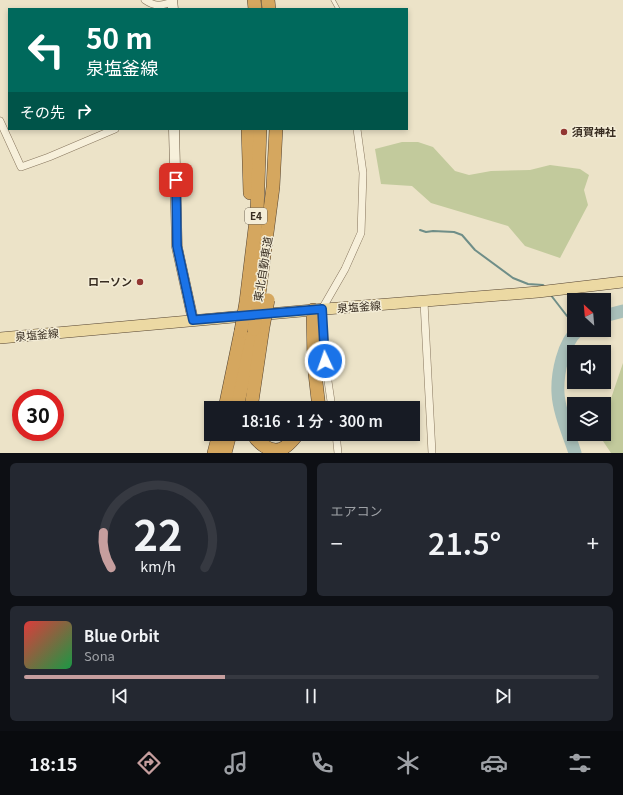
<!DOCTYPE html>
<html lang="ja">
<head>
<meta charset="utf-8">
<style>
  body { margin:0; font-family:Georgia,"Noto Sans JP",serif; background:#242831; color:#f1f3f6; height:100vh; display:flex; flex-direction:column; font-size:15px; white-space:nowrap }
  * { box-sizing:border-box; margin:0 }
  p { font-size:13px; color:#9ea1a6 }
  .icon { flex:none; width:22px; height:22px; fill:none; stroke:currentColor; stroke-width:2; stroke-linecap:round; stroke-linejoin:round }
  .map { position:relative; height:453px; overflow:hidden }
  .drawer { display:flex; flex-direction:column; gap:10px; padding:10px; background:#0d0f14; flex:1 }
  .drawer>* { flex:none }
  .top-card { position:absolute; left:8px; top:8px; width:400px; height:122px; border-radius:0px; box-shadow:0 2px 6px #0003; background:#00695c; color:#fff; overflow:hidden }
  .needle { width:26px; rotate:334deg }
  .fabs { position:absolute; left:567px; top:293px; display:grid; gap:8px }
  .fabs a { display:grid; place-items:center; width:44px; height:44px; border-radius:0px; background:#171b24; box-shadow:0 2px 6px #0003; font-size:20px }
  .speed { position:absolute; left:12px; top:389px; display:flex; gap:8px; font-size:20px; font-weight:700; text-align:center }
  .speed>* { display:grid; place-content:center; width:52px; height:52px; border-radius:50%; background:#171b24; box-shadow:0 2px 6px #0003; line-height:1 }
  .speed .limit { border:6px solid #d22; background:#fff; color:#111 }
  .pin { position:absolute; display:grid; place-items:center; width:34px; height:34px; color:#fff; margin:-17px; border-radius:8px; box-shadow:0 2px 6px #0006 }
  .me { position:absolute; width:44px; margin:-22px; rotate:357deg; stroke-linejoin:round; filter:drop-shadow(0 0 3px #0008) }
  .turn { display:flex; align-items:center; gap:14px; height:84px; padding:0 12px; font-size:18px }
  .turn .icon { width:52px; height:52px; stroke-width:2.5 }
  .turn b { display:block; font-size:28px; line-height:34px }
  .then { display:flex; align-items:center; height:38px; padding:0 12px; background:#0003; gap:8px; font-size:15px }
  .big { font-size:30px; font-weight:600; line-height:1.1 }
  .drawer .widget { flex:1; display:flex; flex-direction:column; justify-content:center; gap:6px; min-width:0; padding:0 14px; border-radius:6px; background:#242831 }
  .drawer .dial { align-items:center; gap:0 }
  .dial svg { height:104px; overflow:visible; fill:none; stroke:#363941; stroke-width:7; stroke-linecap:round; text-anchor:middle }
  .dial text { fill:#f1f3f6; stroke:none }
  .song { display:flex; align-items:center; gap:12px }
  .cover { width:48px; height:48px; border-radius:6px; background:linear-gradient(135deg,hsl(0 70% 55%),hsl(140 70% 35%)) }
  .played { height:4px; border-radius:2px; background:linear-gradient(90deg,#c69e9e 35%,#363941 35%) }
  .keys { display:flex; justify-content:space-around; direction:ltr }
  .heat { display:flex; justify-content:space-between; align-items:center; font-size:22px; direction:ltr }
  .drawer .tiles { flex:1; display:grid; gap:10px; grid-template-columns:1fr 1fr }
  .widget:last-child { grid-column:span 2 }
  .trip { position:absolute; left:204px; top:401px; width:216px; height:40px; border-radius:0px; background:#171b24; box-shadow:0 2px 6px #0003; font-weight:600; line-height:40px; text-align:center }
  .tabs { display:flex; height:64px; justify-content:space-around; align-items:center; background:#090b0e; color:#9ea1a6 }
  .tabs .icon { width:28px; height:28px }
  .tabs .active { color:#c69e9e }
  .tabs b { font-size:18px; color:#f1f3f6 }
  .map>svg:first-child { display:block }
  .green { fill:#c2ca9c }
  .lines { fill:none; stroke-linecap:round; stroke-linejoin:round }
  .stream { stroke:#6f8e88; stroke-width:2 }
  .river { stroke:#a9c0ba; stroke-width:13 }
  .lane-casing { stroke:#87765e; stroke-width:4.5 }
  .street-casing { stroke:#87765e; stroke-width:8 }
  .secondary-casing { stroke:#695741; stroke-width:11 }
  .primary-casing { stroke:#554432; stroke-width:12 }
  .highway-casing { stroke:#554432; stroke-width:14 }
  .lane { stroke:#f7f0db; stroke-width:3.5 }
  .street { stroke:#f7f0db; stroke-width:7 }
  .secondary { stroke:#f7f0db; stroke-width:10 }
  .primary { stroke:#ecd9a3; stroke-width:11 }
  .highway { stroke:#d5a75f; stroke-width:13 }
  .highway-bridge-casing { stroke:#554432; stroke-width:14; stroke-linecap:butt }
  .highway-bridge { stroke:#d5a75f; stroke-width:13 }
  .route-casing { stroke:#114b97; stroke-width:10 }
  .route { stroke:#1a73e8; stroke-width:7 }
  .poi-dot { fill:#923632; stroke:#f4edd7; stroke-width:1.5 }
  .labels { text-anchor:middle; stroke-width:3; stroke-linejoin:round; paint-order:stroke }
  .shield { fill:#f4edd7; stroke:#706758; stroke-width:1 }
  .shield-label { font-size:10px; font-weight:bold; fill:#382d21 }
  .poi-label { font-size:11px; font-weight:bold; fill:#382d21; stroke:#f4edd7; text-anchor:start }
  .street-label { font-size:11px; fill:#382d21; stroke:#f4edd7 }
</style>
</head>
<body>
<div class="map">
<svg width="623" height="453" viewBox="0 0 623 453">
  <rect width="100%" height="100%" fill="#ece3c8"/>
  <g class="green">
    <polygon points="402,142 418,142 433,147 455,171 469,175 491,171 530,170 550,165 580,169 589,175 584,190 588,205 560,258 525,246 508,226 431,203 412,186 381,184 375,149"/>
    <polygon points="623,363 623,453 611,453 601,438 601,434 604,434 604,419"/>
  </g>
  <g class="lines">
    <g class="stream">
      <polyline points="420,230 426,232 433,231 454,232 462,235 475,250 513,278 528,284 543,285 545,287"/>
      <polyline points="550,294 567,316 574,317"/>
    </g>
    <g class="river">
      <polyline points="604,316 623,311"/>
      <path d="M575 453C569 434 559 413 558 393 557 374 563 343 578 330"/>
    </g>
    <g class="lane-casing">
      <polyline id="lane" points="333,0 338,9"/>
    </g>
    <g class="street-casing">
      <g id="street">
        <path d="M145 0C155 7 161 6 172 2"/>
        <polyline points="0,121 21,167 49,157 115,129"/>
        <polyline points="424,302 432,453"/>
        <polyline points="332,408 325,361 322,309 345,269 361,233 363,173 357,129"/>
        <polyline points="336,434 338,453"/>
      </g>
    </g>
    <g class="secondary-casing">
      <g id="secondary">
        <polyline points="172,0 173,9"/>
        <polyline points="174,129 177,247 193,320"/>
      </g>
    </g>
    <g class="primary-casing">
      <polyline id="primary" points="0,338 313,310 538,292 623,282"/>
    </g>
    <g class="highway-casing">
      <g id="highway">
        <polyline points="254,0 255,9"/>
        <polyline points="268,0 269,9"/>
        <polyline points="248,129 250,193"/>
        <polyline points="246,302 257,212 260,129"/>
        <polyline points="258,302 273,187 276,129"/>
        <polyline points="313,310 314,365 319,408"/>
        <polyline points="225,408 241,331"/>
        <polyline points="237,408 254,329"/>
        <polyline points="251,408 263,327"/>
        <path d="M253 434C258 443 270 453 281 449 288 447 293 439 298 434"/>
        <polyline points="214,453 219,434"/>
        <polyline points="225,453 230,434"/>
      </g>
    </g>
    <use href="#lane" class="lane"/>
    <use href="#street" class="street"/>
    <use href="#secondary" class="secondary"/>
    <use href="#primary" class="primary"/>
    <use href="#highway" class="highway"/>
    <g class="highway-bridge-casing">
      <g id="highway-bridge">
        <polyline points="263,327 268,300"/>
        <polyline points="254,329 258,302"/>
        <polyline points="241,331 246,302"/>
      </g>
    </g>
    <use href="#highway-bridge" class="highway-bridge"/>
  </g>
  <g class="lines">
    <g class="route-casing">
      <polyline id="route" points="176,180 177,246 193,320 322,309 325,361"/>
    </g>
    <use href="#route" class="route"/>
  </g>
  <g class="poi-dot">
    <circle cx="564" cy="132" r="4"/>
    <circle cx="140" cy="282" r="4"/>
  </g>
  <g class="labels">
    <rect class="shield" x="245" y="208" width="22" height="16" rx="3"/>
    <g class="shield-label">
      <text x="256" y="220">E4</text>
    </g>
    <g class="poi-label">
      <text x="572" y="136">須賀神社</text>
      <text x="132" y="286" text-anchor="end">ローソン</text>
    </g>
    <g class="street-label">
      <text transform="translate(263 269) rotate(-81)" y="4">東北自動車道</text>
      <text transform="translate(359 307) rotate(-4)" y="4">泉塩釜線</text>
      <text transform="translate(37 335) rotate(-5)" y="4">泉塩釜線</text>
    </g>
  </g>
</svg>
<div class="fabs">
<a><svg class="needle" viewBox="-14 -14 28 28"><path d="M0-13l5 13h-10z" fill="#e53935"/><path d="M0 13l5-13h-10z" fill="#9ea1a6"/></svg></a>
<a><svg class="icon" aria-label="sound" viewBox="0 0 24 24"><path d="M4 9h4l5-4v14l-5-4H4zM17 9q2 3 0 6"/></svg></a>
<a><svg class="icon" aria-label="layers" viewBox="0 0 24 24"><path d="M12 4l9 5-9 5-9-5zM3 14l9 5 9-5"/></svg></a>
</div>
<div class="speed"><div class="limit">30</div></div>
<div class="pin" style="left:176px;top:180px;background:#d93025"><svg class="icon" aria-label="arrive" viewBox="0 0 24 24"><path d="M6 21V4h12l-3 4 3 4H6"/></svg></div>
<svg class="me" style="left:325px;top:361px" viewBox="-20 -20 40 40"><circle r="17" fill="#1a73e8" stroke="#fff" stroke-width="3"/><path d="M0-11L8 9 0 5-8 9z" fill="#fff"/></svg>
<div class="trip">18:16 · 1 分 · 300 m</div>
<div class="top-card">
<div class="turn"><svg class="icon" aria-label="left" viewBox="0 0 24 24"><path d="M17 20v-9H6M10 6l-5 5 5 5"/></svg><div><b>50 m</b>泉塩釜線</div></div>
<div class="then">その先<svg class="icon" aria-label="right" viewBox="0 0 24 24"><path d="M7 20v-9h11M14 6l5 5-5 5"/></svg></div>
</div>
</div>
<section class="drawer">
<div class="tiles">
<div class="widget dial"><svg viewBox="0 0 100 80">
<path d="M14 69A42 42 0 1 1 86 69"/>
<path d="M14 69A42 42 0 0 1 8 42" stroke="#c69e9e"/>
<text x="50" y="56" font-size="32" font-weight="700">22</text>
<text x="50" y="72" font-size="11">km/h</text>
</svg></div>
<div class="widget"><p>エアコン</p>
<div class="heat"><a>−</a><b class="big">21.5°</b><a>+</a></div>
</div>
<div class="widget">
<div class="song"><i class="cover"></i><div><b>Blue Orbit</b><p>Sona</p></div></div>
<div class="played"></div>
<div class="keys"><svg class="icon" aria-label="previous" viewBox="0 0 24 24"><path d="M18 5L8 12l10 7zM5 5v14"/></svg><svg class="icon" aria-label="pause" viewBox="0 0 24 24"><path d="M8 5v14M16 5v14"/></svg><svg class="icon" aria-label="next" viewBox="0 0 24 24"><path d="M6 5l10 7-10 7zM19 5v14"/></svg></div>
</div>
</div>
</section>
<nav class="tabs">
<b>18:15</b>
<svg class="icon active" aria-label="directions" viewBox="0 0 24 24"><path d="M12 3l9 9-9 9-9-9zM9 14v-3h6M13 9l2 2-2 2"/></svg>
<svg class="icon" aria-label="music" viewBox="0 0 24 24"><path d="M9 18V5l10-2v13"/><circle cx="6" cy="18" r="3"/><circle cx="16" cy="16" r="3"/></svg>
<svg class="icon" aria-label="phone" viewBox="0 0 24 24"><path d="M5 4h4l2 5-3 2q2 4 5 5l2-3 5 2v4C11 20 4 13 5 4z"/></svg>
<svg class="icon" aria-label="climate" viewBox="0 0 24 24"><path d="M12 3v18M4 7l16 10M4 17L20 7"/></svg>
<svg class="icon" aria-label="car" viewBox="0 0 24 24"><path d="M5 17H2v-5l4-1 3-4h7l3 4 3 1v5h-3M9 17h6M6 11h13"/><circle cx="7" cy="17" r="2"/><circle cx="17" cy="17" r="2"/></svg>
<svg class="icon" aria-label="filters" viewBox="0 0 24 24"><path d="M4 7h16M4 17h16"/><circle cx="9" cy="7" r="2"/><circle cx="15" cy="17" r="2"/></svg>
</nav>
</body>
</html>
